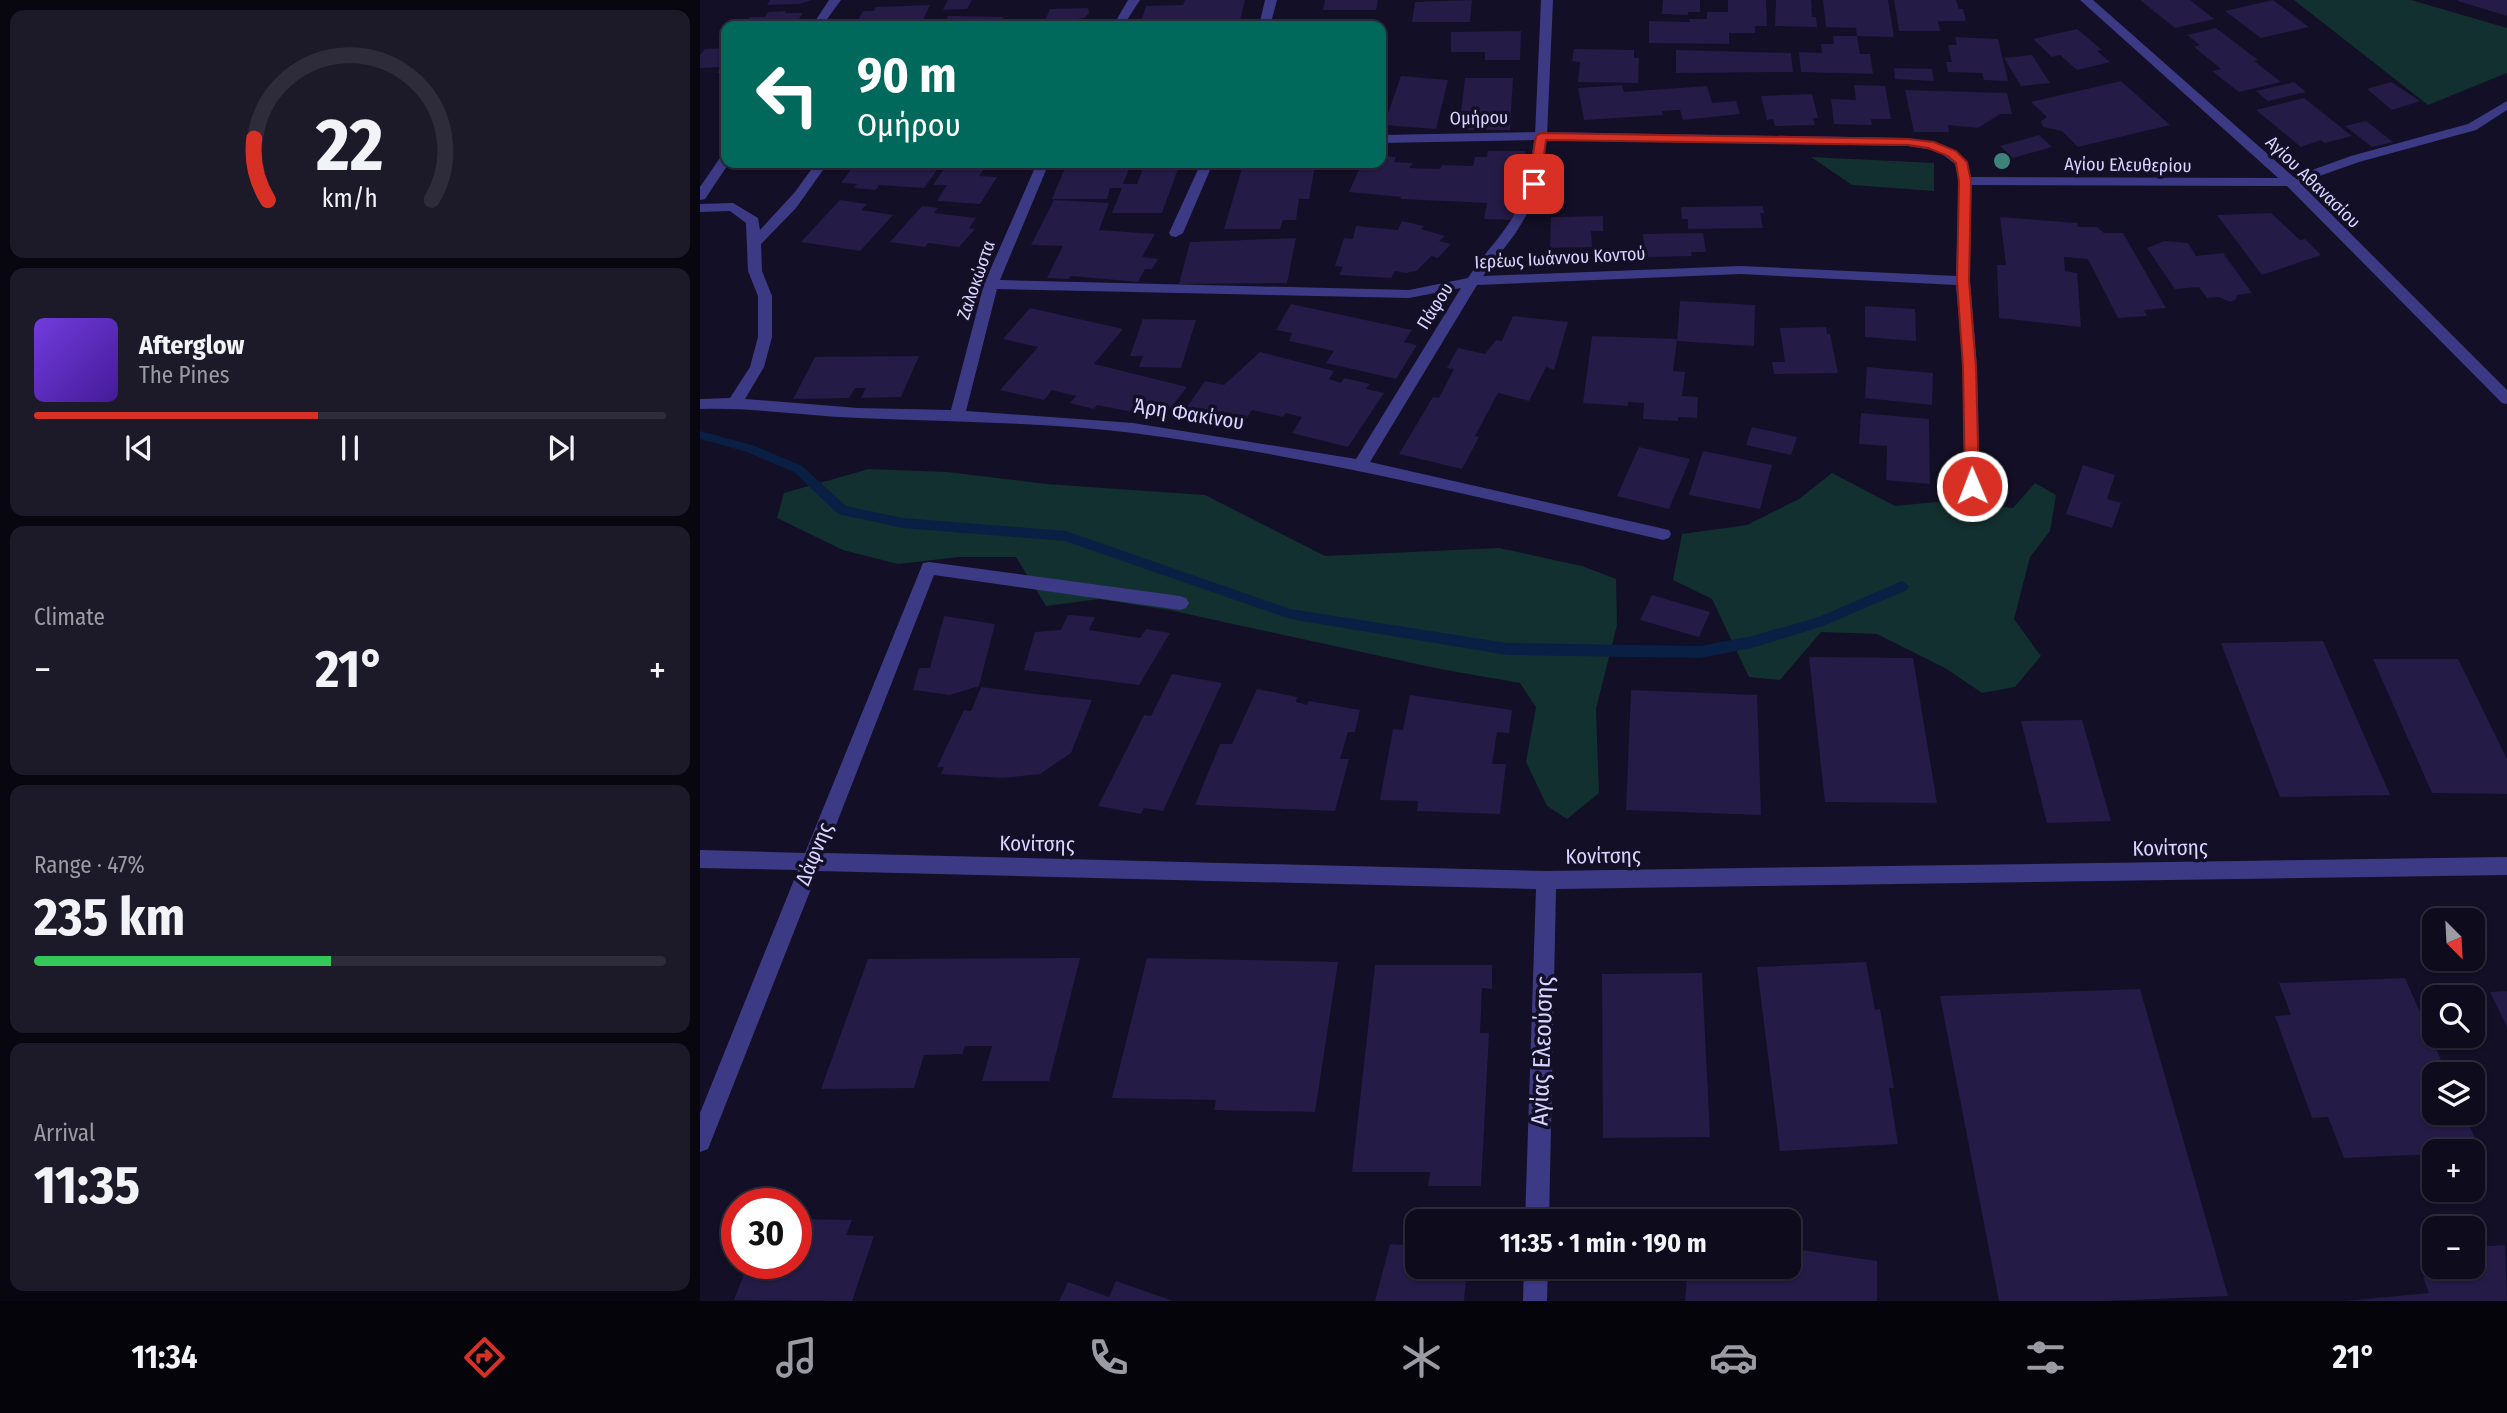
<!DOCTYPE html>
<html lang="en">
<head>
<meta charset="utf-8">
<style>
  body { margin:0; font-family:"Fira Sans Condensed",sans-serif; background:#1c1929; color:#f1f3f6; height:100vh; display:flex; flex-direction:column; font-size:26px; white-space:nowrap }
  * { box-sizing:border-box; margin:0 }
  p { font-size:23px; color:#9b9ba3 }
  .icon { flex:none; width:38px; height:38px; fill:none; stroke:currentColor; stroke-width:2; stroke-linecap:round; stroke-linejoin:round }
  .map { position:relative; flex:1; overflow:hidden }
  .drawer { display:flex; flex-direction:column; gap:10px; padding:10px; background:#08060f; width:700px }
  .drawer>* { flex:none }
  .banner { position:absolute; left:21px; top:21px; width:665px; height:147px; border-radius:14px; box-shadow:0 2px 5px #0004,0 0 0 2px #2e2b3b; background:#00695c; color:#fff; overflow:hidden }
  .needle { width:46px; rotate:156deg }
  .controls { position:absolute; left:1722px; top:908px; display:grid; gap:14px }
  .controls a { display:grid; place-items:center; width:63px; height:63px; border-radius:14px; background:#0e0b1c; box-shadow:0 2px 5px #0004,0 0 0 2px #2e2b3b; font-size:35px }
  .speed { position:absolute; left:21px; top:1188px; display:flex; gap:14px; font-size:35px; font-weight:700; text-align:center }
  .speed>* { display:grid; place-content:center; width:91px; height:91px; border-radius:50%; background:#0e0b1c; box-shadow:0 2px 5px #0004,0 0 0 2px #2e2b3b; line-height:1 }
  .speed .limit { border:10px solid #d22; background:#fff; color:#111 }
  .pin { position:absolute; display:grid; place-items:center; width:60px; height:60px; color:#fff; margin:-30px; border-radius:14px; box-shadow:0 4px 10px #0006 }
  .me { position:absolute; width:77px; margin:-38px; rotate:359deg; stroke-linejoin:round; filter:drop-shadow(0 0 5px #0008) }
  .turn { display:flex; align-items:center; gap:24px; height:147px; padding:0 21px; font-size:32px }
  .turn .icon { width:91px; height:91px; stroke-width:2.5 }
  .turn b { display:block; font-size:49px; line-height:60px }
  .big { font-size:52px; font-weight:700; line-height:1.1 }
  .drawer .card { flex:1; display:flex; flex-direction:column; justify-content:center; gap:10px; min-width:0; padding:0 24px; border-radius:14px; background:#1c1929 }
  .drawer .dial { align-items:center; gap:0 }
  .dial svg { height:182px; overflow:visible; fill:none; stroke:#2e2b3b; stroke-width:7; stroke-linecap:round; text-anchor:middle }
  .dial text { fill:#f1f3f6; stroke:none }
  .song { display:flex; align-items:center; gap:21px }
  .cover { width:84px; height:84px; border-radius:10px; background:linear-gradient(135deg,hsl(260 70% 55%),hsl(260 70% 35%)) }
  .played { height:7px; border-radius:4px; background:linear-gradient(90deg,#d93025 45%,#2e2b3b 45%) }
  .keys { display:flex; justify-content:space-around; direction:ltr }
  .heat { display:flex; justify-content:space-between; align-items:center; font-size:38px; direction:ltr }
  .charge { height:10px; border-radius:5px; background:linear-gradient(90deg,#34c759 47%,#2e2b3b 0) }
  .trip { position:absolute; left:705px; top:1209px; width:396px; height:70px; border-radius:14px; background:#0e0b1c; box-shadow:0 2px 5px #0004,0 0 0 2px #2e2b3b; font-weight:700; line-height:70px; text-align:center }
  .tabs { display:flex; height:112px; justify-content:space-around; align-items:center; background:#06040b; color:#9b9ba3 }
  .tabs .icon { width:49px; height:49px }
  .tabs .active { color:#d93025 }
  .tabs b { font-size:32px; color:#f1f3f6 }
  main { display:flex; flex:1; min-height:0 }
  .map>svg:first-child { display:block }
  .green { fill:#12302f }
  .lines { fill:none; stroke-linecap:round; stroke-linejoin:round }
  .stream { fill:#0a1f44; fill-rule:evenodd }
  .building { fill:#241b47 }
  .pedestrian { fill:#3d3a85; fill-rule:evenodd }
  .minor { fill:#3d3a85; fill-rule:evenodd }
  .tertiary { fill:#3d3a85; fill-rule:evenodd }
  .tree { fill:#3d827b }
  .route { fill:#d93025; stroke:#8d1f18; stroke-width:2 }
  .labels { text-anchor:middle; stroke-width:7; stroke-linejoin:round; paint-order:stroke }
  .far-street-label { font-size:18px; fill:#d9d4ff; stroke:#130f26 }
  .street-label { font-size:21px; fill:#d9d4ff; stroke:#130f26 }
  .near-street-label { font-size:24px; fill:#d9d4ff; stroke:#130f26 }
</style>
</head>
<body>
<main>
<section class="drawer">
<div class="card dial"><svg viewBox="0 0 100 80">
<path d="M14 69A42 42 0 1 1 86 69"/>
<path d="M14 69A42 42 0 0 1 8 42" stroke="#d93025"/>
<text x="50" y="56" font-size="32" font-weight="700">22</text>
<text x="50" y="72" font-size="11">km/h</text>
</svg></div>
<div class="card">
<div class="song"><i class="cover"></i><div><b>Afterglow</b><p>The Pines</p></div></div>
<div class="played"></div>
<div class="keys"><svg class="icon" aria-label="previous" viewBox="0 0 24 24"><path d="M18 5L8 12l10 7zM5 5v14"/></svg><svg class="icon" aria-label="pause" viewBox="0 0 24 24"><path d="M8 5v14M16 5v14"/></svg><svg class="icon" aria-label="next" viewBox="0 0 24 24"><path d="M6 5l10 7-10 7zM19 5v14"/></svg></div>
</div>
<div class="card"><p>Climate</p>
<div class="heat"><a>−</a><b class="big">21°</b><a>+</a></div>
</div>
<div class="card"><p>Range · 47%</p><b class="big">235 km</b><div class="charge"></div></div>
<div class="card"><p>Arrival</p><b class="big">11:35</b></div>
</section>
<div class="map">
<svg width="1807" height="1301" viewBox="0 0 1807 1301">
  <rect width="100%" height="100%" fill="#130f26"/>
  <g class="green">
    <polygon points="1594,0 1711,0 1807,28 1807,73 1728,105"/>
    <polygon points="1111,157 1234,163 1234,191 1152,185"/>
    <polygon points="169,469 247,472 346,484 505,495 625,556 799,548 882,566 916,579 917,625 896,709 899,793 867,819 847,806 826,762 836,707 820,683 740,669 469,610 399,599 346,606 316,557 259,557 198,564 143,550 77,518 84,493"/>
    <polygon points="1132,473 1195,506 1246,501 1313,508 1335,483 1356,495 1350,531 1330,557 1314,619 1341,656 1315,687 1282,693 1245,668 1177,634 1121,632 1080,680 1049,677 1012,599 973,580 982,534 1047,525 1099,499"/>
  </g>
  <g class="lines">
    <polygon class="stream" points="0,431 55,446 102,466 146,506 203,518 366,531 590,609 807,643 1000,646 1052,636 1119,617 1202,581 1209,586 1207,590 1123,626 1052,648 1000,658 807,655 590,619 365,541 203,528 142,515 137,513 94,472 47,452 0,439"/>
  </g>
  <g class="building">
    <polygon points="70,0 112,0 99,4 67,5"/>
    <polygon points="248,0 272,0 267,9 243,10"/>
    <polygon points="485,0 545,0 540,20 518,21 516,26 443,26 444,23 465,22 441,22 446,6 483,5"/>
    <polygon points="625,0 678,0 676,10 623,10"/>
    <polygon points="772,0 770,22 712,22 715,2"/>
    <polygon points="963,0 1000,0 1000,12 988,12 988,15 962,14"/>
    <polygon points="1028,0 1066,0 1067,26 1055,26 1055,33 1029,33 1029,44 949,43 949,21 990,22 989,19 1007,19 1007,12 1028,12"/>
    <polygon points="1076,0 1111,0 1112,17 1116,17 1117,27 1075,26"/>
    <polygon points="1123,0 1188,0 1194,37 1157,36 1156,28 1126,27"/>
    <polygon points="1194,0 1256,0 1259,9 1263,9 1266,21 1238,21 1240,31 1199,31"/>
    <polygon points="1440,0 1490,0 1514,19 1475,28"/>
    <polygon points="1573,0 1609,27 1561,38 1525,11"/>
    <polygon points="1758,0 1807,0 1807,16 1758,1"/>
    <polygon points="230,5 220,26 155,25 163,11 174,11 176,7"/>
    <polygon points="388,8 389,13 384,18 377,19 374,26 343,26 350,9"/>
    <polygon points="86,11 85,13 103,13 94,26 43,26 50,17 65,17 68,12"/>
    <polygon points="248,16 304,17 299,26 242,26"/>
    <polygon points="1516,28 1558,60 1554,61 1581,82 1539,92 1512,71 1521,69 1494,47 1500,45 1487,35"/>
    <polygon points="1377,29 1402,50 1397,51 1410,62 1377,70 1360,55 1352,57 1333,39"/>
    <polygon points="821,31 820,60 785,60 785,52 751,52 751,32"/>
    <polygon points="1133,36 1157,36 1160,54 1170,54 1173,74 1101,72 1099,52 1122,53 1121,44 1134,44"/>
    <polygon points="1255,37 1298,39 1308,81 1284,80 1282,73 1248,72 1246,62 1252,62 1248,45 1257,45"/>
    <polygon points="26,48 26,73 17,73 21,67 0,68 0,55 5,49"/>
    <polygon points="874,49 934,50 934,58 939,58 938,83 878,82 880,62 872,61"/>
    <polygon points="976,50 1091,53 1093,72 976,73"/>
    <polygon points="1332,55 1350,83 1321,86 1304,58"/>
    <polygon points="1194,68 1232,69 1234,81 1195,79"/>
    <polygon points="701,76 748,80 736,129 684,125"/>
    <polygon points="765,78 813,78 810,130 759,130"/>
    <polygon points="1421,81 1470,125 1378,147 1362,131 1343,127 1341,121 1347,117 1331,102"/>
    <polygon points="1594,82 1606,92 1568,101 1556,91"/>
    <polygon points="1691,82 1720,101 1692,110 1667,89"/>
    <polygon points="922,85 924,92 1007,86 1012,103 1036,101 1040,114 983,120 980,110 962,111 963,115 884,120 878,88"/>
    <polygon points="1154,85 1185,86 1191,119 1171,119 1172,125 1134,124 1131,99 1156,100"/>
    <polygon points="1205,90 1307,93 1312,114 1300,114 1278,128 1248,125 1249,132 1214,132"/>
    <polygon points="1112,94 1118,118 1113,118 1115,125 1075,126 1073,119 1067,120 1061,96"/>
    <polygon points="1604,98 1652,136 1625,143 1621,140 1601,147 1556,110"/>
    <polygon points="1666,121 1693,142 1672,147 1645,126"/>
    <polygon points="1339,135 1352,147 1313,158 1300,146"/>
    <polygon points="788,151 825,151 816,220 784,219 787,203 701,199 701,197 649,192 662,163 681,163 681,156 696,157 694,162 713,163 709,168 740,169 742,165 773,166 775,157 787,157"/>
    <polygon points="156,163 242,163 224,188 179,185 176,190 154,188 157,184 141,183"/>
    <polygon points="248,163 288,163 279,176 297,177 280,204 237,201 247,185 233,185"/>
    <polygon points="367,163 431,163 423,184 437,184 445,163 480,163 462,213 412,213 422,188 410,188 407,199 352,199"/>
    <polygon points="543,165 615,165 609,199 599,199 596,220 583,220 580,229 524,229"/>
    <polygon points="140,200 167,204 161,210 193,215 160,251 101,242"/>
    <polygon points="354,200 409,203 399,230 455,234 442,257 458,259 452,269 445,269 438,282 371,276 368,279 347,278 363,246 331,245"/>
    <polygon points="222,206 238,208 234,213 276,218 269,228 275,229 259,247 228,243 225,247 190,242"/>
    <polygon points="1063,206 1064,213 1060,213 1063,228 988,229 988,219 982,219 981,207"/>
    <polygon points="1571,213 1600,240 1605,239 1621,255 1562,275 1517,215"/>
    <polygon points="903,216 903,231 891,231 892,247 850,248 851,217"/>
    <polygon points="1300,217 1377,223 1378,227 1397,227 1404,233 1423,233 1466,308 1444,310 1447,316 1418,318 1388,259 1364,257 1365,271 1377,273 1381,327 1299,318 1297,265 1306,265"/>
    <polygon points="702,221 724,226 721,229 745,236 739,241 751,244 738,258 731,256 716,271 706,273 695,271 691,278 639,275 643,267 635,266 644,238 653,239 656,226 698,230"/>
    <polygon points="1003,233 1006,252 991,252 992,256 945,257 943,234"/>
    <polygon points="596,238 587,283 479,284 490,242"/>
    <polygon points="1465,241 1488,243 1496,256 1523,253 1552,293 1537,295 1536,299 1531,302 1518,297 1507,298 1499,287 1475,289 1447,248"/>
    <polygon points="980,301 1055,305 1054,346 977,341"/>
    <polygon points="591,304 712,330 704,342 717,345 696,379 626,363 634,351 589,341 592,333 576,330"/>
    <polygon points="1165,306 1215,309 1216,341 1165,337"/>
    <polygon points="330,308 423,329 394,364 487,387 463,418 397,405 394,409 370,403 376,396 352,390 344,400 300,390 338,347 303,339"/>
    <polygon points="813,316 868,322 854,370 846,367 829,401 798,393 775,436 779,437 762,469 699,454 733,397 739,398 754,369 747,368 758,348 785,354 796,340 802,341"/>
    <polygon points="443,319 496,320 481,368 439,367 443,356 430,356"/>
    <polygon points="1126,327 1127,334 1130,334 1138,373 1074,374 1072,362 1085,362 1080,328"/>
    <polygon points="892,336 977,339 973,371 985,372 982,396 998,397 997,418 978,417 978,421 943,419 944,403 928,402 928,406 883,403"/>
    <polygon points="560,352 634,371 629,379 641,383 644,378 670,384 666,389 684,393 648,447 592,433 602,417 586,413 583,417 552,410 543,423 536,421 533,428 485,417 492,412 485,410 505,381 524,385"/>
    <polygon points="219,356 201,397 161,398 166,388 155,388 149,398 93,399 115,357"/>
    <polygon points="1167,367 1233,373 1232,405 1165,398"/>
    <polygon points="1161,413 1229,419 1230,484 1186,480 1187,446 1159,444"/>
    <polygon points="1052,427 1097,437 1091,455 1046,445"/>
    <polygon points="939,447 990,459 969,509 917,496"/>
    <polygon points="1003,451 1072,465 1060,509 989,495"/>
    <polygon points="1383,465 1415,475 1407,499 1421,503 1412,528 1366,514"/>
    <polygon points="952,595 1010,612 999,637 940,620"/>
    <polygon points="368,615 395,617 389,630 440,638 446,629 470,633 439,685 324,670 335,632 361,630"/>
    <polygon points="244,616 295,624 279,686 250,695 213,690 219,668 230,668"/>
    <polygon points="1623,641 1690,795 1580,797 1521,643"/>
    <polygon points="1109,657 1213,658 1237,803 1125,802"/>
    <polygon points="1673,659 1758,659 1807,759 1807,794 1732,793"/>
    <polygon points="472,674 522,683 463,811 444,808 441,814 398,806 444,715 451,716"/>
    <polygon points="281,687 335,694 392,700 371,753 340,774 303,778 241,774 244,767 237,767 264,710 271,711"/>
    <polygon points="557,689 597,697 596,702 607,705 609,701 660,710 655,732 648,732 640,759 649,759 635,811 495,805 520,744 532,744"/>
    <polygon points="931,690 1057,695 1061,815 926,810"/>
    <polygon points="710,695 812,710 809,733 797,732 792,764 806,764 800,814 717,811 718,801 680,800 693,729 703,730"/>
    <polygon points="1382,720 1411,821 1347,823 1321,721"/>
    <polygon points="380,958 349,1081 282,1081 292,1046 265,1046 262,1054 224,1055 214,1088 121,1089 168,959"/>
    <polygon points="447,958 638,962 615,1112 514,1110 516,1100 412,1098"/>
    <polygon points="1166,962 1175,1010 1180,1009 1194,1088 1189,1088 1198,1144 1080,1151 1057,967"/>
    <polygon points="675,965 792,965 792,989 782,988 780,1033 789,1033 781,1186 728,1186 730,1172 652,1172"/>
    <polygon points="1002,973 1010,1137 903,1138 902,974"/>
    <polygon points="1705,978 1747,1074 1734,1074 1734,1113 1764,1113 1781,1152 1734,1152 1734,1154 1644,1158 1628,1117 1612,1118 1575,1016 1591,1015 1579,983"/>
    <polygon points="1440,989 1528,1296 1404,1301 1299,1301 1240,996"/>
    <polygon points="1807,991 1807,1027 1790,992"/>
    <polygon points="96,1219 152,1220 146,1235 174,1236 152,1301 34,1300 48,1264 96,1264"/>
    <polygon points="690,1244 718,1246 718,1267 767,1268 764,1301 675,1301"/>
    <polygon points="1805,1245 1807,1301 1646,1301 1729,1293 1723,1277 1740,1276 1736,1267 1773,1267 1773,1247"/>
    <polygon points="1088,1248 1177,1261 1177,1301 985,1301 988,1267 1088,1267"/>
    <polygon points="416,1281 473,1301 359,1301 368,1282 409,1297"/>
  </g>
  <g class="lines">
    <g class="pedestrian">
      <polygon points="129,0 141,0 122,26 112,26"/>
      <polygon points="428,0 440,0 423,26 413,26"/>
      <polygon points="565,0 577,0 570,26 559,26"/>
      <polygon points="841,0 853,0 847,136 841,140 835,136"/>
    </g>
    <g class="minor">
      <path d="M1807 101V110L1776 130 1659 162 1591 186 1271 185 1270 281 1277 367 1280 486 1272 492 1264 486 1263 367 1256 285 1041 274 777 285 670 462 969 530 971 534 969 538 963 540C788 499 612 456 433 433 342 422 250 422 159 418 105 416 53 407 0 409V399L30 398 50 367 58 337V296L48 271 46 223 30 211 0 212V204L33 203 58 218 60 230 95 192 116 163H128L96 208 61 244 62 271 72 296V337L64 367 45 399 158 408 251 410 284 284 337 163H349L300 280 709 290 768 278C779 260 793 246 805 229 825 203 830 171 834 140L681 143V135L841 132 1208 138C1237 143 1263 143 1271 177L1590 178 1651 156 1768 124ZM847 140 1208 146 1238 151 1255 164 1259 181 1256 276 1041 266 783 276 815 234 833 204ZM761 288 656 459 433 423 266 411 297 289 709 298Z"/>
      <polygon points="26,154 26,163 29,163 5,199 0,200 0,187 22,155"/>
      <polygon points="501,163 513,163 483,233 476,237 471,236 469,233"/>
      <polygon points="229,562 480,596 486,598 489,603 486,608 480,610 234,575 125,853 846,871 1807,857 1807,875 856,889 849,1222 825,1222 836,889 118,871 8,1149 0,1152 0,1113 98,870 0,868 0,850 105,853 221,568 223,563"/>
      <polygon points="824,1267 848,1267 847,1301 823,1301"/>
    </g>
    <polygon class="tertiary" points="1380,0 1393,0 1596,179 1807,390 1807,404 1802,403 1586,185"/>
  </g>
  <circle class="tree" cx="1302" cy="161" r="8"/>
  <polygon class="route" points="841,133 1208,139 1234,142 1256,151 1267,162 1271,181 1269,281 1276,367 1279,486 1277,490 1272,492 1265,486 1263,367 1257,281 1259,181 1256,163 1248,156 1228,148 1208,145 846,140 840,184 834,187 828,184 836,136"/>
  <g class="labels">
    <g class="far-street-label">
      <text transform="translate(779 118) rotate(-1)" y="6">Ομήρου</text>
      <text transform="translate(1428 165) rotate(1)" y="6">Αγίου Ελευθερίου</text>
      <text transform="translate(1613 182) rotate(44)" y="6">Αγίου Αθανασίου</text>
      <text transform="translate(860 258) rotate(-3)" y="6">Ιερέως Ιωάννου Κοντού</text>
      <text transform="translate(276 280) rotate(-71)" y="6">Ζαλοκώστα</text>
      <text transform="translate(735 306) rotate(-58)" y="6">Πάφου</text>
    </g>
    <g class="street-label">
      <text transform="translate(489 414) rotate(9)" y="7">Άρη Φακίνου</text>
      <text transform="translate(337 844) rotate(1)" y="7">Κονίτσης</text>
      <text transform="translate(1470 848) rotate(-1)" y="7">Κονίτσης</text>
      <text transform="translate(114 854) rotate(-68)" y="7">Δάφνης</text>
      <text transform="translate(903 856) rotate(-1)" y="7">Κονίτσης</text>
    </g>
    <g class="near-street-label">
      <text transform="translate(842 1051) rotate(-88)" y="8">Αγίας Ελεούσης</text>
    </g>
  </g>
</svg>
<div class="controls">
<a><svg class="needle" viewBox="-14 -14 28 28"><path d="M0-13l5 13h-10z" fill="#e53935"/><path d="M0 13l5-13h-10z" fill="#9b9ba3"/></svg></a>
<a><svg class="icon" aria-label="search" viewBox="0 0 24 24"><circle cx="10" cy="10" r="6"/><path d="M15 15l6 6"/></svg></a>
<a><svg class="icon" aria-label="layers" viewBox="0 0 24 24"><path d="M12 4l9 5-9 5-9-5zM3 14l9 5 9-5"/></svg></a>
<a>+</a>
<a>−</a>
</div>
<div class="speed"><div class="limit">30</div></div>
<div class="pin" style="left:834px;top:184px;background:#d93025"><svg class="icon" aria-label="arrive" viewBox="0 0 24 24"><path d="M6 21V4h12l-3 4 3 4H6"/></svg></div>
<svg class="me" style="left:1272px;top:486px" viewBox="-20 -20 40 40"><circle r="17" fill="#d93025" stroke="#fff" stroke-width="3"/><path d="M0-11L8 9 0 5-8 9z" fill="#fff"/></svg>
<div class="trip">11:35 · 1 min · 190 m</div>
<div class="banner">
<div class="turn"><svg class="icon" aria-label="left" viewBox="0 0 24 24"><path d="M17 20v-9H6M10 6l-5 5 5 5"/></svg><div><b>90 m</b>Ομήρου</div></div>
</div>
</div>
</main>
<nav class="tabs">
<b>11:34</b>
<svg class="icon active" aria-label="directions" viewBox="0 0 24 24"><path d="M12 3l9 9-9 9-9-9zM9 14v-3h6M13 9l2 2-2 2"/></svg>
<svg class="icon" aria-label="music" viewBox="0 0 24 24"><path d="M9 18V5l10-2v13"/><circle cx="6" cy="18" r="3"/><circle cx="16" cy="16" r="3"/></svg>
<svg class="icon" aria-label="phone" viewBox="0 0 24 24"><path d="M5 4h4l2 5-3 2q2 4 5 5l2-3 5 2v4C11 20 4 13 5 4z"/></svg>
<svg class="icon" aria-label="climate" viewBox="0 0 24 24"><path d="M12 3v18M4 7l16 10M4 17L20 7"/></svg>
<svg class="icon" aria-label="car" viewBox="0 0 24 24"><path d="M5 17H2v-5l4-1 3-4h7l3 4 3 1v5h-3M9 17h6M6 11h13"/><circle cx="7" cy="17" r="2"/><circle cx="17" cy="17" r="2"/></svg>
<svg class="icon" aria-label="filters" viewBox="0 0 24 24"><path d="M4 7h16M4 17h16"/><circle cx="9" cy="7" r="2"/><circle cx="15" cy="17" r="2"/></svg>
<b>21°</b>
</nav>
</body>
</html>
